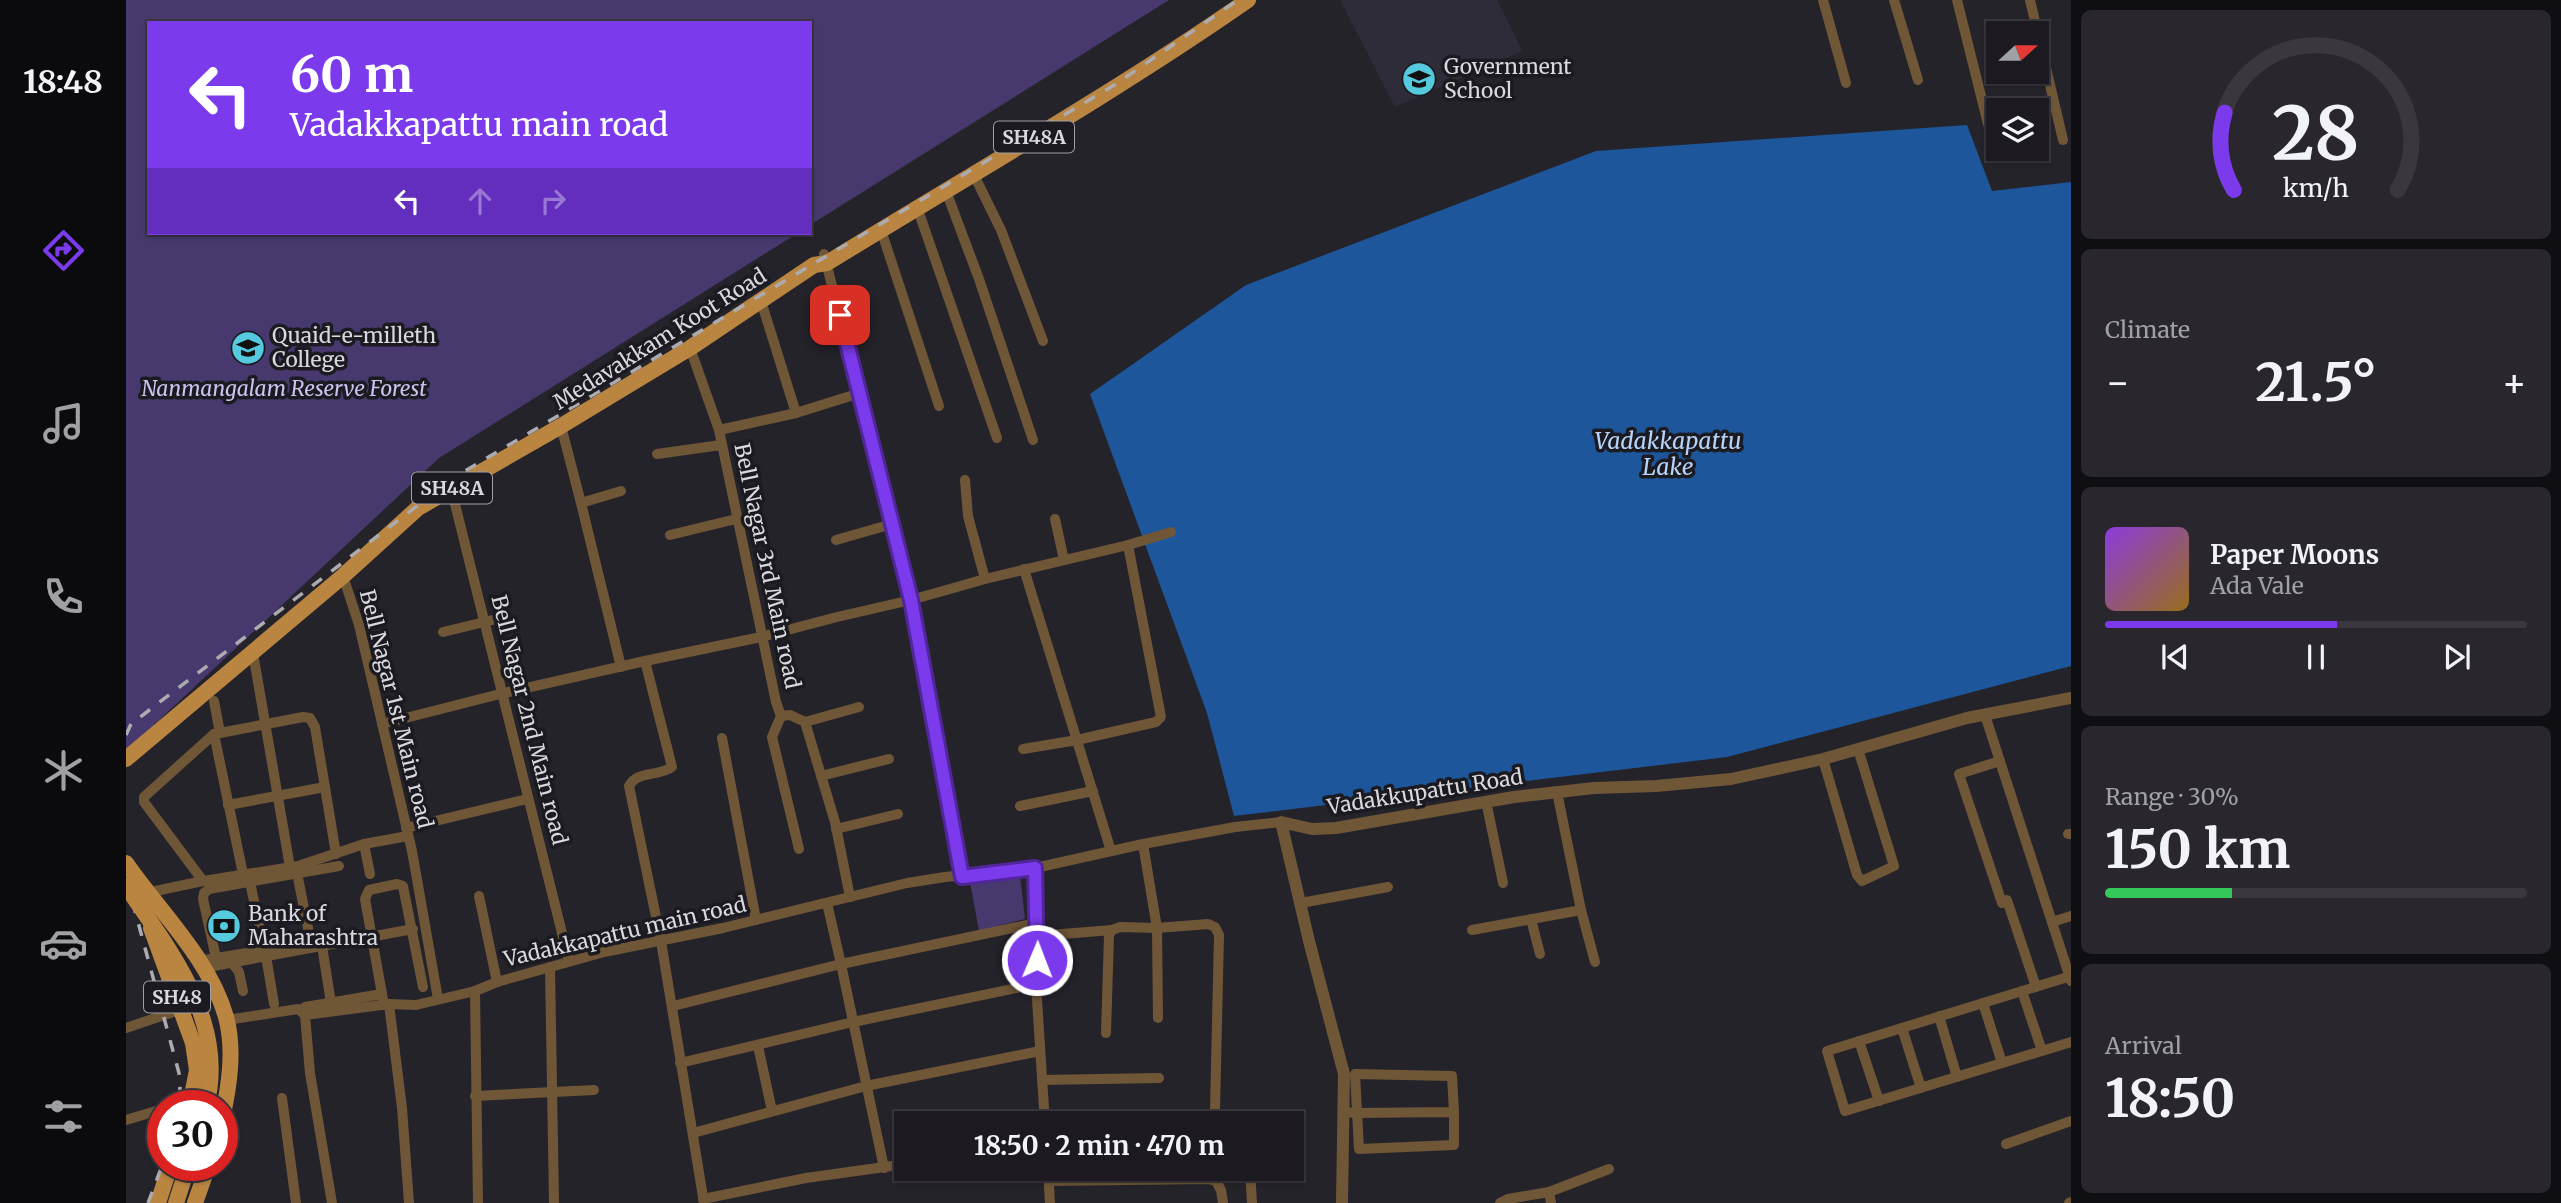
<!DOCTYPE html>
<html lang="en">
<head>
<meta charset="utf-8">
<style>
  body { margin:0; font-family:Merriweather,serif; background:#29272d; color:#f1f3f6; height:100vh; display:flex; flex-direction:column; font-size:26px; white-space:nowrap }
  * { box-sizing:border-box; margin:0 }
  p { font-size:23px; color:#a0a1a5 }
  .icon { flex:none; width:38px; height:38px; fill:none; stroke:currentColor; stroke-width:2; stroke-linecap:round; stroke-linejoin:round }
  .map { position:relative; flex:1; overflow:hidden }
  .panel { display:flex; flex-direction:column; gap:10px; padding:10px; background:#0f0e12; width:490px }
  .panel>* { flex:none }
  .top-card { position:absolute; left:21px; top:21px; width:665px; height:214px; border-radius:0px; box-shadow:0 2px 5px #0004,0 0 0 2px #3a383e; background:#7c3aed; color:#fff; overflow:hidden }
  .needle { width:46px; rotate:69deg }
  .buttons { position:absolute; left:1860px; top:21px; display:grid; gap:14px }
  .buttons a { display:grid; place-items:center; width:63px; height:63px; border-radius:0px; background:#1c1a20; box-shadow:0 2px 5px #0004,0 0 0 2px #3a383e; font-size:35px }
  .speed { position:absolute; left:21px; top:1090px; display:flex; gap:14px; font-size:35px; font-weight:700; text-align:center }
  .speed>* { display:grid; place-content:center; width:91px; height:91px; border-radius:50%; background:#1c1a20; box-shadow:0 2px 5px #0004,0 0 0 2px #3a383e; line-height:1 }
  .speed .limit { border:10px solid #d22; background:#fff; color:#111 }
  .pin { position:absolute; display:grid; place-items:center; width:60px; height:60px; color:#fff; margin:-30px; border-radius:14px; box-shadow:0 4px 10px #0006 }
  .me { position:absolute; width:77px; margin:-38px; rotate:1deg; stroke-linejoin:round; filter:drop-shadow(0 0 5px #0008) }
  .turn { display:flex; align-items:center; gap:24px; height:147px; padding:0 28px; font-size:32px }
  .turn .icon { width:91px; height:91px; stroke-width:2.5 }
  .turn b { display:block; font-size:49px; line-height:60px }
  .lanes { display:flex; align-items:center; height:66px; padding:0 28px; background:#0003; justify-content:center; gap:35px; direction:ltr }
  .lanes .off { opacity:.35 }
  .big { font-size:52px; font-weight:700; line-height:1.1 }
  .panel .card { flex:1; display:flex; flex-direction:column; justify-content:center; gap:10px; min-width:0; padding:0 24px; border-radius:10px; background:#29272d }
  .panel .dial { align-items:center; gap:0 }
  .dial svg { height:182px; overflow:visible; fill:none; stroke:#3a383e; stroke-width:7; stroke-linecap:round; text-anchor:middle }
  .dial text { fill:#f1f3f6; stroke:none }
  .song { display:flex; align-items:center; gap:21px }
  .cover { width:84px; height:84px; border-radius:10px; background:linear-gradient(135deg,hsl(270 70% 55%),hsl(40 70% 35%)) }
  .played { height:7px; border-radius:4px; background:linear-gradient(90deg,#7c3aed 55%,#3a383e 55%) }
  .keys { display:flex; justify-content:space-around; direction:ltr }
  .heat { display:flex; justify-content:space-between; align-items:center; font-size:38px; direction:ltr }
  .charge { height:10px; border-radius:5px; background:linear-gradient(90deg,#34c759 30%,#3a383e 0) }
  .trip { position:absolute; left:768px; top:1111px; width:410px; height:70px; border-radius:0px; background:#1c1a20; box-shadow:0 2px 5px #0004,0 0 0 2px #3a383e; font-weight:700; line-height:70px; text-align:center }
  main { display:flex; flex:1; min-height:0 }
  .tab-bar { display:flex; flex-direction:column; width:126px; justify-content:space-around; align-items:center; background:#0b0a0d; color:#a0a1a5 }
  .tab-bar .icon { width:49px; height:49px }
  .tab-bar .current { color:#7c3aed }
  .tab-bar b { font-size:32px; color:#f1f3f6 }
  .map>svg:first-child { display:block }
  .built { fill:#2f2c39 }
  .green { fill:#47396d }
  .water { fill:#1d569a }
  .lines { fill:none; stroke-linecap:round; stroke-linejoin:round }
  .minor { stroke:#6f5637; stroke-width:10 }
  .tertiary { stroke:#6f5637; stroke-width:12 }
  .primary { stroke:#b98541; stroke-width:16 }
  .rail { stroke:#acabb0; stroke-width:3.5; stroke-dasharray:12 12; stroke-linecap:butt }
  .primary-bridge { stroke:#b98541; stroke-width:16 }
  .route-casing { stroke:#51269a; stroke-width:18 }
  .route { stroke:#7c3aed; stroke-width:12 }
  .labels { text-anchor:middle; stroke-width:7; stroke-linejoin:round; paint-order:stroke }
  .shield { fill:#1b1a21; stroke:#a09fa4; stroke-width:2 }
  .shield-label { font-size:19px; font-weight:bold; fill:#d9d8dc }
  .poi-label { font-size:21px; fill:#d9d8dc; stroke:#1b1a21; text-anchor:start }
  .street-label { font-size:21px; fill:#d9d8dc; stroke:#1b1a21 }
  .park-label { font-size:21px; font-style:italic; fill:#cdc3ef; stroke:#1b1a21 }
  .water-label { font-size:23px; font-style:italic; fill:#b6d3f9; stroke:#1b1a21 }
</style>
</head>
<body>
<main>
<nav class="tab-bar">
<b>18:48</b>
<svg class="icon current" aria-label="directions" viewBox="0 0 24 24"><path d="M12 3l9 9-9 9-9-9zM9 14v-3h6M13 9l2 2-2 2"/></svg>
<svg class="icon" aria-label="music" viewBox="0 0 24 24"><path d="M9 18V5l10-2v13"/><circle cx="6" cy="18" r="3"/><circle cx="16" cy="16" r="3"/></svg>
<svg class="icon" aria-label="phone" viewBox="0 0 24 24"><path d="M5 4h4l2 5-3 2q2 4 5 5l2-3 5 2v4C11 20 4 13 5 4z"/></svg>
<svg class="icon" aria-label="climate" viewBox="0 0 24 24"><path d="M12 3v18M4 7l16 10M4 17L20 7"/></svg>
<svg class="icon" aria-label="car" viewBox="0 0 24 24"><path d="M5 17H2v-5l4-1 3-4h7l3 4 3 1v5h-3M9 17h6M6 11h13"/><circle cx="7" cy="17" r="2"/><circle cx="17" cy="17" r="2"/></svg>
<svg class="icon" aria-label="filters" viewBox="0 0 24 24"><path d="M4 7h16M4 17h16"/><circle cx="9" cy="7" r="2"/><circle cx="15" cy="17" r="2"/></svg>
</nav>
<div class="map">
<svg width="1945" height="1203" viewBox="0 0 1945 1203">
  <rect width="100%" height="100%" fill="#25232a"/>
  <polygon class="built" points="1214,0 1371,0 1396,51 1269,107"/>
  <g class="green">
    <polygon points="0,0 1043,0 684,225 684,23 23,23 23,233 672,233 313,458 0,751"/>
    <polygon points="894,876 899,919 853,931 844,882"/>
  </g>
  <polygon class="water" points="1841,125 1866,191 1945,182 1945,666 1601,757 1108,816 1081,713 964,394 1120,285 1470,151"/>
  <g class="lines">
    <g class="minor">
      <polyline points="1697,0 1720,83"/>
      <polyline points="1768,0 1792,80"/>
      <polyline points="1831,0 1862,124"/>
      <polyline points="1904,0 1937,140"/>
      <polyline points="847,173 875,230 917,341"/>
      <polyline points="820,191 853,279 907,440"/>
      <polyline points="791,207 871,438"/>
      <polyline points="755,230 813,406"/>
      <polyline points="698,254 785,600 859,579 1002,545 1045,532"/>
      <polyline points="564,348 593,430 650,702 655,716 664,715 679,722 709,822 724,897"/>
      <polyline points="670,413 734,393"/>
      <polyline points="435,426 455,503"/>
      <polyline points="593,430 670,413 635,301"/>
      <polyline points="531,454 595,445"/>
      <polyline points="839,480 842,516 859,579"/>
      <polyline points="325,488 443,961"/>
      <polyline points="929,519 938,560"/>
      <polyline points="544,535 610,519"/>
      <polyline points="710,540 766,524"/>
      <polyline points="898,569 985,851"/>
      <polyline points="217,576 233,625 286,851 312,999"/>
      <polyline points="317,632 379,617"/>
      <polyline points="127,653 164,867"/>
      <path d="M519 661 546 767C532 777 512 770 503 786L535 941 578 1203"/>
      <polyline points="495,667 455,503 495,491"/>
      <polyline points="88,701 94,733"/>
      <polyline points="1859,715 1945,981"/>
      <polyline points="655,716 646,737 673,849"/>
      <polyline points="679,722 733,707"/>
      <polyline points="256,724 378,693 519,661 635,637 711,617 785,600 836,877"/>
      <polyline points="88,734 117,874"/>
      <polyline points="596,738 630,920"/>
      <polyline points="897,749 951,740 1030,722 1035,717 1002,545"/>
      <polyline points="1697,759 1731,875 1736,881 1768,866 1732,749"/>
      <polyline points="1874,761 1833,774 1876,903 1881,900 1910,987"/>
      <polyline points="695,776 763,759"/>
      <polyline points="1431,792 1455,910 1469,962"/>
      <polyline points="1360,801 1377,883"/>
      <polyline points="102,805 199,787"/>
      <polyline points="894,806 967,791"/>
      <polyline points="280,828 401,799"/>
      <polyline points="710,829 772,814"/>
      <polyline points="1942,834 1945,834"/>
      <polyline points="238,844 244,874"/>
      <polyline points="1017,844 1031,928 1032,1018"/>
      <polyline points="909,868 911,923 910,984 919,1124"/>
      <polyline points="171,873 185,943"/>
      <polyline points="77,881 18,802 18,797 88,734 94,733 177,717 184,718 189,727 210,854"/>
      <polyline points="124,882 138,949"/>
      <polyline points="20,893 77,881 172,866 238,844 282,836"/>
      <polyline points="353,896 371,982"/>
      <polyline points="1175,903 1262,887"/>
      <polyline points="1405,919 1414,954"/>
      <polyline points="1926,922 1945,916"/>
      <polyline points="1346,930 1455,910"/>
      <polyline points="911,936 986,930"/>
      <polyline points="196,946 205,1003"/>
      <polyline points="140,956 148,1004"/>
      <polyline points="90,958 77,899 78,893 83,889 213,866"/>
      <polyline points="73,961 162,946"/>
      <polyline points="106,963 113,972 117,991"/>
      <polyline points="424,967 428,1203"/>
      <polyline points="77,968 287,929"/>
      <polyline points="1945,976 1701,1051 1719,1111 1945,1042"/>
      <polyline points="349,991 352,1203"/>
      <polyline points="1896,991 1916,1051"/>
      <polyline points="1857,1003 1876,1063"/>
      <polyline points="263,1004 276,1108 283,1203"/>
      <polyline points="258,1005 239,899 243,890 271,884 277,886 297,987"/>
      <polyline points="547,1006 715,964 701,903"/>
      <polyline points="179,1007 256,994"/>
      <polyline points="179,1015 184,1073 206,1203"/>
      <polyline points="1813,1016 1831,1077"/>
      <polyline points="101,1020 172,1009 179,1015 263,1004 290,1005 349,991 371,982 478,952 597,928 781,883 819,877 909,868 1017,844 1109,827 1155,822"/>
      <polyline points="0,1028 56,1009"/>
      <polyline points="1776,1028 1795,1088"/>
      <polyline points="1733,1041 1753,1101"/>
      <polyline points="632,1046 646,1111"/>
      <polyline points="554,1063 727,1022 910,984"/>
      <polyline points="916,1080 1033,1078"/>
      <polyline points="349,1096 468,1090"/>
      <polyline points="156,1098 170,1203"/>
      <polyline points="1217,1112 1230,1113 1328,1112 1326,1076 1229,1074 1233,1149 1328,1145 1328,1112"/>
      <polyline points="0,1120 37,1109"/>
      <polyline points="940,1124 1074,1123 1084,1118 1089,1110 1093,935 1089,927 1082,924 1031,928 994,927 986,930 983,935 980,1033"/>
      <polyline points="567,1133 740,1086 914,1051"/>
      <polyline points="1880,1144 1945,1121"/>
      <polyline points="758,1168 715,964 911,923"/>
      <polyline points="922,1169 924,1203"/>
      <polyline points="1124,1169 1126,1203"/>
      <polyline points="923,1181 1083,1179 1090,1181 1095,1190 1097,1203"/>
      <polyline points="1423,1192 1425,1203"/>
      <polyline points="577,1199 680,1178 780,1164"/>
      <polyline points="1374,1203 1382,1199 1423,1192 1483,1169"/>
      <polyline points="1943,1203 1945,1202"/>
    </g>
    <polyline class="tertiary" points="1216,1203 1218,1074 1183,941 1155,822 1186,829 1210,828 1388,797 1468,788 1530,786 1605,779 1697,759 1841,718 1945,698"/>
    <g class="primary">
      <path d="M0 759 217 576 292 508 435 426 564 348 688 265 701 263C842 176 987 94 1122 0"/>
      <path d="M0 863C34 912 83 958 100 1017 109 1050 103 1087 96 1119"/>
      <polyline points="25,928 67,1043 71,1070 64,1106"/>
      <polyline points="32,1203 44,1166"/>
      <polyline points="50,1203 62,1166"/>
      <polyline points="69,1203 82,1166"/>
    </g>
    <g class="rail">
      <polyline points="0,735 5,724 329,477 990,84 1112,0"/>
      <polyline points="0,878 53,1073 55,1106"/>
      <polyline points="22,1203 37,1163"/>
    </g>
    <path class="primary-bridge" d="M0 886C44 951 102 1022 80 1106"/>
  </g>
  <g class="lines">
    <g class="route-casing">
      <polyline id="route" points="714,315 785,600 836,877 909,868 911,960"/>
    </g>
    <use href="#route" class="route"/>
  </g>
  <defs>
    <g id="school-disc" transform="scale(1.75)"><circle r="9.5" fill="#55cade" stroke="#1b1a21"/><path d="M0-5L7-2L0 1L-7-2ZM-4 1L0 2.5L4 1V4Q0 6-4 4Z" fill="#111"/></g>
    <g id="university-disc" transform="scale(1.75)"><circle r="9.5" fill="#55cade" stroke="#1b1a21"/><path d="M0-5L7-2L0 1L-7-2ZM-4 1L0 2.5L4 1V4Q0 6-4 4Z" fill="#111"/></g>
    <g id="bank-disc" transform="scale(1.75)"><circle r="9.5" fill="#55cade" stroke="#1b1a21"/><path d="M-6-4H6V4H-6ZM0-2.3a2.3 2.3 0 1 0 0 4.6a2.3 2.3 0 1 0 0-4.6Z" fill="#111"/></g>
  </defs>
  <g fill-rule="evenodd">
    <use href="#school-disc" x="1293" y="79"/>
    <use href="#university-disc" x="122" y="348"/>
    <use href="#bank-disc" x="98" y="926"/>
  </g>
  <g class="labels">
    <g class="shield">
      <rect x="868" y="121.5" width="80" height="31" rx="5"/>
      <rect x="286" y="472.5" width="80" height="31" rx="5"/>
      <rect x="18" y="981.5" width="66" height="31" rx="5"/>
    </g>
    <g class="shield-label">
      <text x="908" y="144">SH48A</text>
      <text x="326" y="495">SH48A</text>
      <text x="51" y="1004">SH48</text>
    </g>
    <g class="poi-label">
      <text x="1318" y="74">Government<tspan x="1318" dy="24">School</tspan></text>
      <text x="146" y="343">Quaid-e-milleth<tspan x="146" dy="24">College</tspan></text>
      <text x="122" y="921">Bank of<tspan x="122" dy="24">Maharashtra</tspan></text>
    </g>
    <g class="street-label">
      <text transform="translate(534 339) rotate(-32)" y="7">Medavakkam Koot Road</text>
      <text transform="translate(641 566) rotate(78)" y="7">Bell Nagar 3rd Main road</text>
      <text transform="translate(270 709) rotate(76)" y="7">Bell Nagar 1st Main road</text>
      <text transform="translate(403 720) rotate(76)" y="7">Bell Nagar 2nd Main road</text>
      <text transform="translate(1299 792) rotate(-9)" y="7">Vadakkupattu Road</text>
      <text transform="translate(499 932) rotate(-13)" y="7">Vadakkapattu main road</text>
    </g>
    <g class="park-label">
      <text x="158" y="396">Nanmangalam Reserve Forest</text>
    </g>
    <g class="water-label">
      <text x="1542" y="449">Vadakkapattu<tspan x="1542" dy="26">Lake</tspan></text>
    </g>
  </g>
</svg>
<div class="buttons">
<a><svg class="needle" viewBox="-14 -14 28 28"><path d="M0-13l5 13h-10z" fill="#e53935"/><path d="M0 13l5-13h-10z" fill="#a0a1a5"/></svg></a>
<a><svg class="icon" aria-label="layers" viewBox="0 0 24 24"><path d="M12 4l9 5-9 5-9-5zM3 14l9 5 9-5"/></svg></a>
</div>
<div class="speed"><div class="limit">30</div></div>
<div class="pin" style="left:714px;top:315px;background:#d93025"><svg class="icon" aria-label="arrive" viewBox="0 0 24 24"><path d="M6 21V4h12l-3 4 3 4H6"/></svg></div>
<svg class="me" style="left:911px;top:960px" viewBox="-20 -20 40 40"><circle r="17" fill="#7c3aed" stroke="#fff" stroke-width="3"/><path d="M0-11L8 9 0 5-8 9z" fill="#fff"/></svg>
<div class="trip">18:50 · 2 min · 470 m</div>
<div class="top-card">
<div class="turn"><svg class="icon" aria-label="left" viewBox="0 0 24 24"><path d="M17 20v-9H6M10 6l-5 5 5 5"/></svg><div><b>60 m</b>Vadakkapattu main road</div></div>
<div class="lanes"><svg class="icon" aria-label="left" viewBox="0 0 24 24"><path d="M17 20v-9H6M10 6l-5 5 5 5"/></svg><svg class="icon off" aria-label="ahead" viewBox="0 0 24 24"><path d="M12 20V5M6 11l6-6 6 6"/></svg><svg class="icon off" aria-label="right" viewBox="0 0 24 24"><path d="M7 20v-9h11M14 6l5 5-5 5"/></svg></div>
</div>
</div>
<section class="panel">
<div class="card dial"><svg viewBox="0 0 100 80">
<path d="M14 69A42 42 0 1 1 86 69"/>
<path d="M14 69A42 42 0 0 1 10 35" stroke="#7c3aed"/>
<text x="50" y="56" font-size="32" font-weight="700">28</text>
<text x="50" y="72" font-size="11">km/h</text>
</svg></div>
<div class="card"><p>Climate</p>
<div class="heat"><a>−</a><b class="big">21.5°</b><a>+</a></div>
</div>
<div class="card">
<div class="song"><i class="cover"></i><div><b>Paper Moons</b><p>Ada Vale</p></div></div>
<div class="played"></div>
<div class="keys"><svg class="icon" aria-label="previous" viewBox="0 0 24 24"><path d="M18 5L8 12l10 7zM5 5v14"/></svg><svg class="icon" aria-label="pause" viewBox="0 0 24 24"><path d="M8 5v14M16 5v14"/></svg><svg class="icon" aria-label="next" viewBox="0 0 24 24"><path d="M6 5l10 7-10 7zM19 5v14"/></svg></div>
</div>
<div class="card"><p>Range · 30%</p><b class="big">150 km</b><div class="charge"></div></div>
<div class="card"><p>Arrival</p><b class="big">18:50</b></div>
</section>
</main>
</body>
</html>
